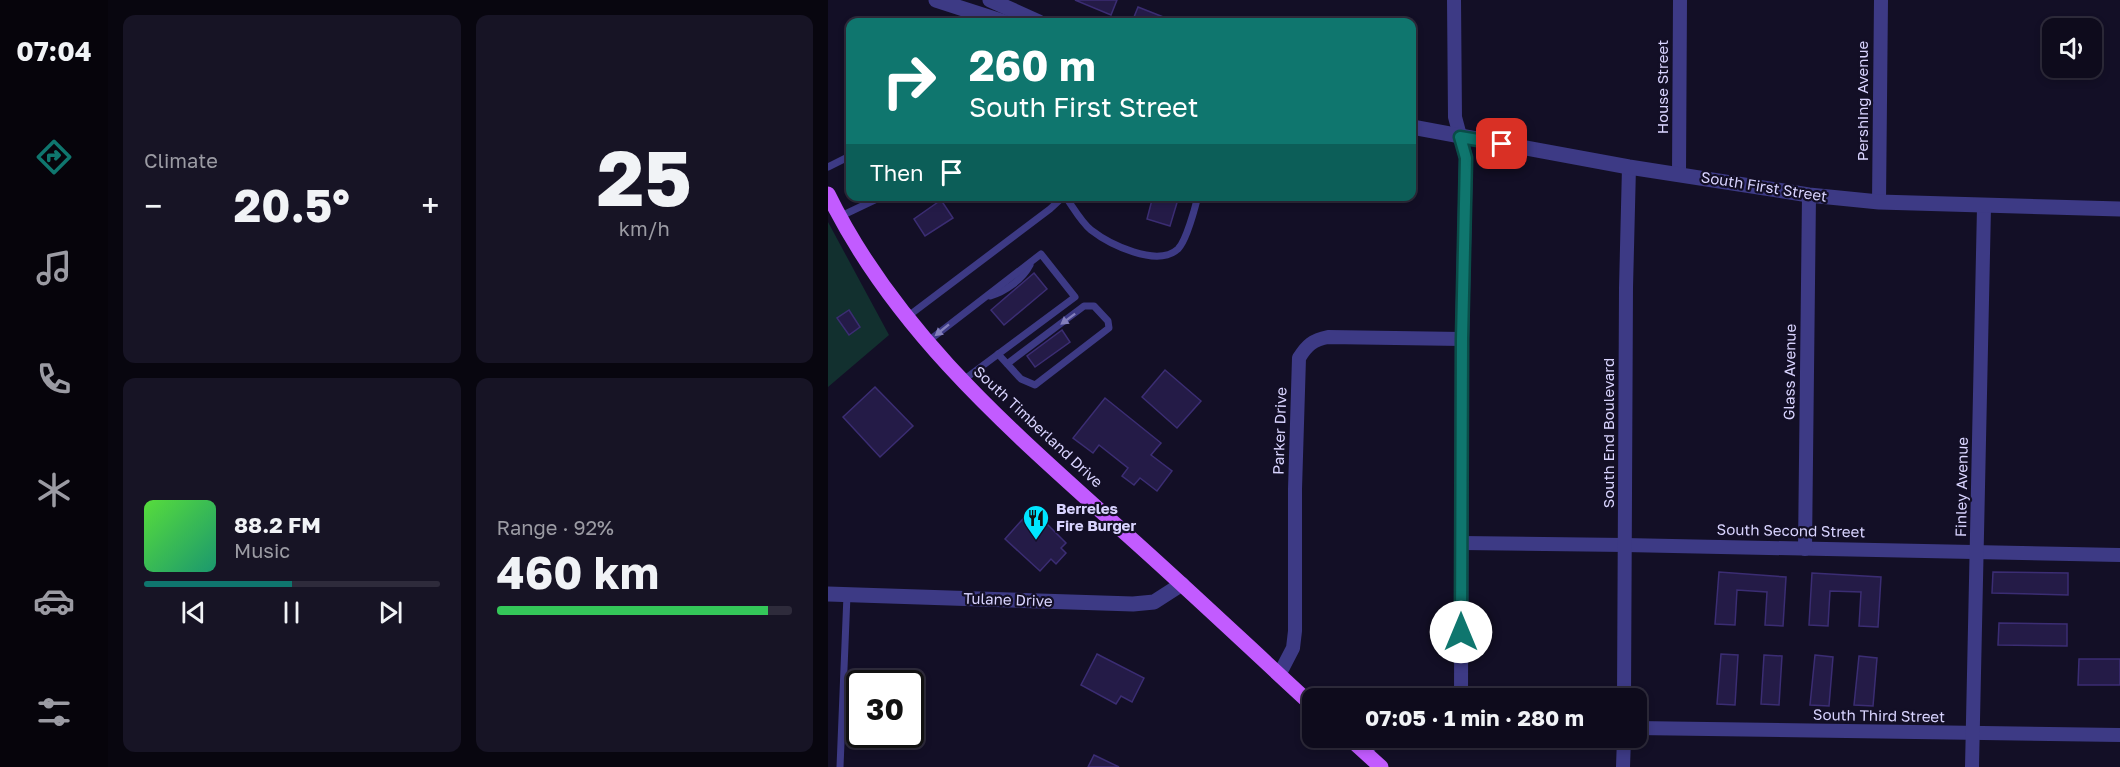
<!DOCTYPE html>
<html lang="en">
<head>
<meta charset="utf-8">
<style>
  body { margin:0; font-family:"Golos Text",sans-serif; background:#171425; color:#f1f3f6; height:100vh; display:flex; flex-direction:column; font-size:22px; white-space:nowrap }
  * { box-sizing:border-box; margin:0 }
  p { font-size:20px; color:#9b9ba3 }
  .icon { flex:none; width:33px; height:33px; fill:none; stroke:currentColor; stroke-width:2; stroke-linecap:round; stroke-linejoin:round }
  .map { position:relative; flex:1; overflow:hidden }
  .details { display:flex; flex-direction:column; gap:15px; padding:15px; background:#08060f; width:720px }
  .details>* { flex:none }
  .banner { position:absolute; left:18px; top:18px; width:570px; height:183px; border-radius:12px; box-shadow:0 3px 9px #0003,0 0 0 2px #2e2b3b; background:#0f766e; color:#fff; overflow:hidden }
  .controls { position:absolute; left:1214px; top:18px; display:grid; gap:12px }
  .controls a { display:grid; place-items:center; width:60px; height:60px; border-radius:12px; background:#0e0b1c; box-shadow:0 3px 9px #0003,0 0 0 2px #2e2b3b; font-size:30px }
  .speed { position:absolute; left:18px; top:670px; display:flex; gap:12px; font-size:30px; font-weight:700; text-align:center }
  .speed>* { display:grid; place-content:center; width:78px; height:78px; border-radius:50%; background:#0e0b1c; box-shadow:0 3px 9px #0003,0 0 0 2px #2e2b3b; line-height:1 }
  .speed .limit { border:3px solid #111; border-radius:9px; background:#fff; color:#111 }
  .pin { position:absolute; display:grid; place-items:center; width:51px; height:51px; color:#fff; margin:-26px; border-radius:12px; box-shadow:0 3px 9px #0006 }
  .me { position:absolute; width:66px; margin:-33px; rotate:0deg; stroke-linejoin:round; filter:drop-shadow(0 0 4px #0008) }
  .turn { display:flex; align-items:center; gap:21px; height:126px; padding:0 24px; font-size:27px }
  .turn .icon { width:78px; height:78px; stroke-width:2.5 }
  .turn b { display:block; font-size:42px; line-height:51px }
  .then { display:flex; align-items:center; height:57px; padding:0 24px; background:#0003; gap:12px; font-size:22px }
  .big { font-size:45px; font-weight:700; line-height:1.1 }
  .details .card { flex:1; display:flex; flex-direction:column; justify-content:center; gap:9px; min-width:0; padding:0 21px; border-radius:12px; background:#171425 }
  .details .dial { align-items:center; gap:0 }
  .dial b { font-size:78px; line-height:1 }
  .song { display:flex; align-items:center; gap:18px }
  .cover { width:72px; height:72px; border-radius:9px; background:linear-gradient(135deg,hsl(110 70% 55%),hsl(160 70% 35%)) }
  .played { height:6px; border-radius:3px; background:linear-gradient(90deg,#0f766e 50%,#2e2b3b 50%) }
  .keys { display:flex; justify-content:space-around; direction:ltr }
  .heat { display:flex; justify-content:space-between; align-items:center; font-size:33px; direction:ltr }
  .charge { height:9px; border-radius:4px; background:linear-gradient(90deg,#34c759 92%,#2e2b3b 0) }
  .details .tiles { flex:1; display:grid; gap:15px; grid-template-columns:repeat(2,1fr) }
  .trip { position:absolute; left:474px; top:688px; width:345px; height:60px; border-radius:12px; background:#0e0b1c; box-shadow:0 3px 9px #0003,0 0 0 2px #2e2b3b; font-weight:700; line-height:60px; text-align:center }
  main { display:flex; flex:1; min-height:0 }
  .menu { display:flex; flex-direction:column; width:108px; justify-content:space-around; align-items:center; background:#06040b; color:#9b9ba3 }
  .menu .icon { width:42px; height:42px }
  .menu .on { color:#0f766e }
  .menu b { font-size:27px; color:#f1f3f6 }
  .map>svg:first-child { display:block }
  .green { fill:#12302f }
  .building { fill:#241b47; stroke:#3b2d73; stroke-width:1.5 }
  .lines { fill:none; stroke-linecap:round; stroke-linejoin:round }
  .service { stroke:#3d3a85; stroke-width:7 }
  .minor { stroke:#3d3a85; stroke-width:14 }
  .tertiary { stroke:#3d3a85; stroke-width:15 }
  .primary { stroke:#c25bff; stroke-width:15 }
  .oneway { fill:#837fbc }
  .route-casing { stroke:#0a4d48; stroke-width:15 }
  .route { stroke:#0f766e; stroke-width:10 }
  .labels { text-anchor:middle; stroke-width:4.5; stroke-linejoin:round; paint-order:stroke }
  .street-label { font-size:15px; fill:#d9d4ff; stroke:#130f26 }
  .poi-label { font-size:15px; font-weight:bold; fill:#d9d4ff; stroke:#130f26; text-anchor:start }
</style>
</head>
<body>
<main>
<nav class="menu">
<b>07:04</b>
<svg class="icon on" aria-label="directions" viewBox="0 0 24 24"><path d="M12 3l9 9-9 9-9-9zM9 14v-3h6M13 9l2 2-2 2"/></svg>
<svg class="icon" aria-label="music" viewBox="0 0 24 24"><path d="M9 18V5l10-2v13"/><circle cx="6" cy="18" r="3"/><circle cx="16" cy="16" r="3"/></svg>
<svg class="icon" aria-label="phone" viewBox="0 0 24 24"><path d="M5 4h4l2 5-3 2q2 4 5 5l2-3 5 2v4C11 20 4 13 5 4z"/></svg>
<svg class="icon" aria-label="climate" viewBox="0 0 24 24"><path d="M12 3v18M4 7l16 10M4 17L20 7"/></svg>
<svg class="icon" aria-label="car" viewBox="0 0 24 24"><path d="M5 17H2v-5l4-1 3-4h7l3 4 3 1v5h-3M9 17h6M6 11h13"/><circle cx="7" cy="17" r="2"/><circle cx="17" cy="17" r="2"/></svg>
<svg class="icon" aria-label="filters" viewBox="0 0 24 24"><path d="M4 7h16M4 17h16"/><circle cx="9" cy="7" r="2"/><circle cx="15" cy="17" r="2"/></svg>
</nav>
<section class="details">
<div class="tiles">
<div class="card"><p>Climate</p>
<div class="heat"><a>−</a><b class="big">20.5°</b><a>+</a></div>
</div>
<div class="card dial"><b>25</b><p>km/h</p></div>
<div class="card">
<div class="song"><i class="cover"></i><div><b>88.2 FM</b><p>Music</p></div></div>
<div class="played"></div>
<div class="keys"><svg class="icon" aria-label="previous" viewBox="0 0 24 24"><path d="M18 5L8 12l10 7zM5 5v14"/></svg><svg class="icon" aria-label="pause" viewBox="0 0 24 24"><path d="M8 5v14M16 5v14"/></svg><svg class="icon" aria-label="next" viewBox="0 0 24 24"><path d="M6 5l10 7-10 7zM19 5v14"/></svg></div>
</div>
<div class="card"><p>Range · 92%</p><b class="big">460 km</b><div class="charge"></div></div>
</div>
</section>
<div class="map">
<svg width="1292" height="767" viewBox="0 0 1292 767">
  <rect width="100%" height="100%" fill="#130f26"/>
  <polygon class="green" points="0,222 61,335 0,387"/>
  <g class="building">
    <polygon points="247,0 289,0 283,15"/>
    <polygon points="310,7 348,22 304,22"/>
    <polygon points="325,196 351,196 342,226 319,219"/>
    <polygon points="113,200 125,218 97,236 86,219"/>
    <polygon points="206,273 219,289 176,325 163,310"/>
    <polygon points="21,310 32,327 21,335 9,318"/>
    <polygon points="234,330 242,342 207,367 199,356"/>
    <polygon points="337,370 373,401 349,428 314,397"/>
    <polygon points="47,387 85,426 52,457 15,417"/>
    <polygon points="277,398 333,443 323,455 344,471 329,491 312,478 306,485 294,476 300,468 271,445 265,453 245,438"/>
    <polygon points="202,511 212,520 213,518 238,543 233,548 238,553 228,564 223,559 212,571 177,539"/>
    <polygon points="891,572 958,577 955,626 937,625 939,592 909,590 907,625 887,624"/>
    <polygon points="1165,572 1240,573 1240,595 1164,593"/>
    <polygon points="984,573 1053,577 1050,627 1031,626 1033,592 1002,591 1000,626 981,625"/>
    <polygon points="1171,623 1239,624 1239,646 1170,645"/>
    <polygon points="269,654 316,678 304,702 293,696 288,704 253,685"/>
    <polygon points="893,654 910,655 907,705 889,704"/>
    <polygon points="936,655 954,656 951,705 933,704"/>
    <polygon points="987,655 1005,657 1001,706 982,705"/>
    <polygon points="1031,656 1049,658 1045,706 1026,705"/>
    <polygon points="1251,659 1292,659 1292,685 1250,685"/>
    <polygon points="266,755 291,767 260,767"/>
  </g>
  <g class="lines">
    <g class="service">
      <polyline points="0,167 22,156"/>
      <path d="M237 196C245 207 253 222 263 230 281 244 329 268 350 249 358 241 367 208 370 196"/>
      <polyline points="11,217 55,196"/>
      <path d="M162 296C177 292 195 279 202 265"/>
      <polyline points="79,317 222,209 236,196"/>
      <polyline points="99,342 213,254 247,297 134,381"/>
      <polyline points="170,354 193,379 207,385 281,328 280,321 266,306 256,306 179,364"/>
      <polyline points="12,767 19,595"/>
    </g>
    <g class="minor">
      <polyline points="626,0 627,117 638,158 634,339 633,699"/>
      <polyline points="851,174 852,0"/>
      <polyline points="1051,202 1053,0"/>
      <polyline points="634,543 797,545 1292,555"/>
      <polyline points="977,549 981,195"/>
      <path d="M451 675 465 648 467 631V489L471 358C479 345 485 340 500 337L634 339"/>
      <polyline points="796,699 798,288 801,167"/>
      <polyline points="808,728 1292,735"/>
      <polyline points="536,751 550,738"/>
      <polyline points="795,767 796,738"/>
      <polyline points="1144,767 1156,207"/>
    </g>
    <g class="tertiary">
      <polyline points="108,0 176,22"/>
      <polyline points="162,0 211,22"/>
      <polyline points="584,127 801,167 981,195 1051,202 1292,209"/>
      <polyline points="0,594 305,604 326,602 354,584"/>
    </g>
    <g class="primary">
      <path d="M0 194C68 333 184 431 297 533 360 589 422 648 484 705"/>
      <polyline points="521,738 553,767"/>
    </g>
  </g>
  <defs><path id="oneway-solid" d="M-6-.8H1V-3.2L6.5 0L1 3.2V.8H-6Z" transform="scale(1.5)"/></defs>
  <g class="oneway">
    <use href="#oneway-solid" transform="translate(240 319) rotate(143)"/>
    <use href="#oneway-solid" transform="translate(114 330) rotate(141)"/>
  </g>
  <g class="lines">
    <g class="route-casing">
      <polyline id="route" points="633,632 634,339 638,158 632,137 674,144"/>
    </g>
    <use href="#route" class="route"/>
  </g>
  <defs>
    <g id="restaurant-pin" transform="scale(1.35)"><path d="M0 17L-7.5 6A9.5 9.5 0 1 1 7.5 6Z" fill="#00e5ff" stroke="#130f26"/><path d="M-5-6h1v4h1v-4h1v4h1v-4h1v5L-1.5 .5V6h-2V.5L-5-1ZM5-6V6H3V1.5H1.5Q1.5-4 5-6Z" fill="#111"/></g>
  </defs>
  <g fill-rule="evenodd">
    <use href="#restaurant-pin" x="208" y="518"/>
  </g>
  <g class="labels">
    <g class="street-label">
      <text transform="translate(835 87) rotate(-90)" y="5">House Street</text>
      <text transform="translate(1035 101) rotate(-90)" y="5">Pershing Avenue</text>
      <text transform="translate(936 187) rotate(9)" y="5">South First Street</text>
      <text transform="translate(962 372) rotate(-89)" y="5">Glass Avenue</text>
      <text transform="translate(210 427) rotate(43)" y="5">South Timberland Drive</text>
      <text transform="translate(452 431) rotate(-88)" y="5">Parker Drive</text>
      <text transform="translate(781 433) rotate(-90)" y="5">South End Boulevard</text>
      <text transform="translate(1134 487) rotate(-89)" y="5">Finley Avenue</text>
      <text transform="translate(963 531) rotate(1)" y="5">South Second Street</text>
      <text transform="translate(180 600) rotate(2)" y="5">Tulane Drive</text>
      <text transform="translate(1051 716) rotate(1)" y="5">South Third Street</text>
    </g>
    <g class="poi-label">
      <text x="228" y="514">Berreles<tspan x="228" dy="17">Fire Burger</tspan></text>
    </g>
  </g>
</svg>
<div class="controls">
<a><svg class="icon" aria-label="sound" viewBox="0 0 24 24"><path d="M4 9h4l5-4v14l-5-4H4zM17 9q2 3 0 6"/></svg></a>
</div>
<div class="speed"><div class="limit">30</div></div>
<div class="pin" style="left:674px;top:144px;background:#d93025"><svg class="icon" aria-label="arrive" viewBox="0 0 24 24"><path d="M6 21V4h12l-3 4 3 4H6"/></svg></div>
<svg class="me" style="left:633px;top:632px" viewBox="-20 -20 40 40"><circle r="19" fill="#fff"/><path d="M0-13L10 11 0 6-10 11z" fill="#0f766e"/></svg>
<div class="trip">07:05 · 1 min · 280 m</div>
<div class="banner">
<div class="turn"><svg class="icon" aria-label="right" viewBox="0 0 24 24"><path d="M7 20v-9h11M14 6l5 5-5 5"/></svg><div><b>260 m</b>South First Street</div></div>
<div class="then">Then<svg class="icon" aria-label="arrive" viewBox="0 0 24 24"><path d="M6 21V4h12l-3 4 3 4H6"/></svg></div>
</div>
</div>
</main>
</body>
</html>
